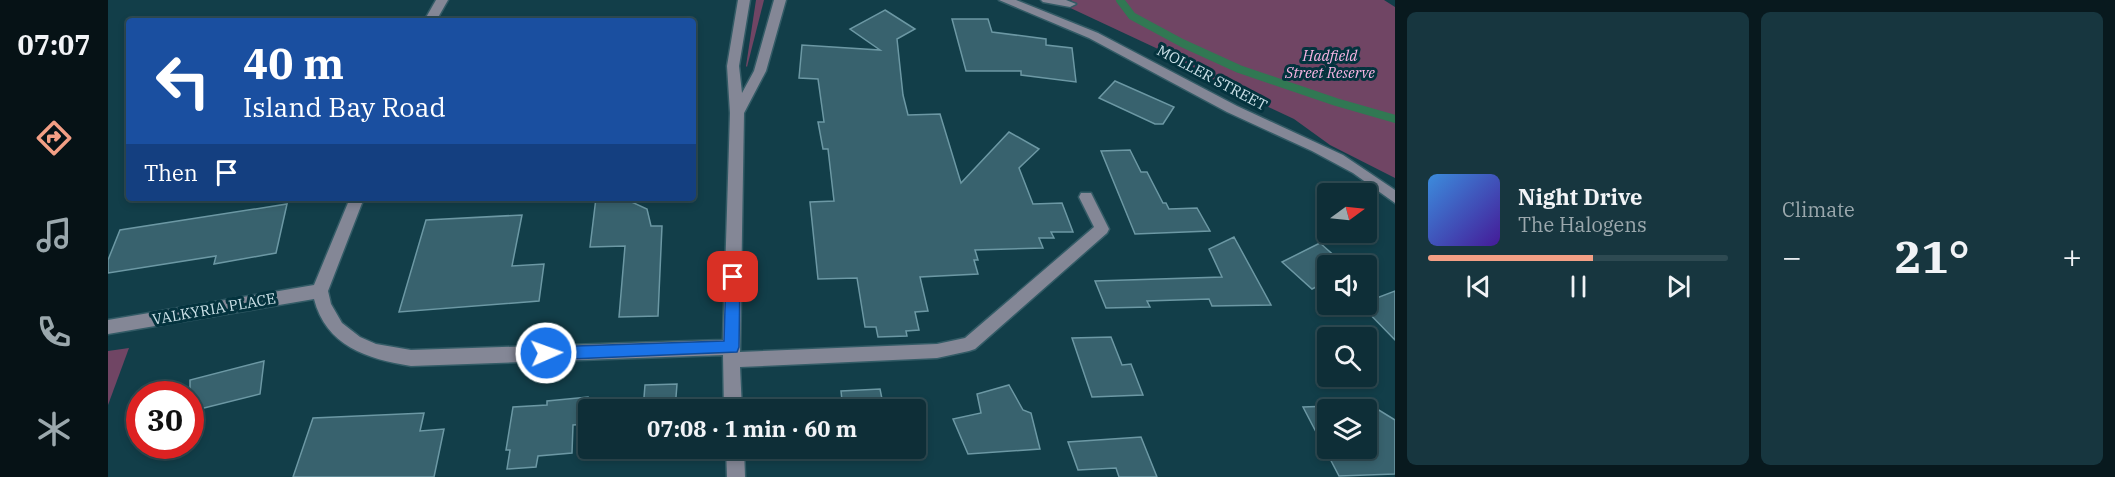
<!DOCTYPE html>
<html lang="en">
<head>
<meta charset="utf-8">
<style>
  body { margin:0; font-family:"IBM Plex Serif",serif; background:#17363f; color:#f1f3f6; height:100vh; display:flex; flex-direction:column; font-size:22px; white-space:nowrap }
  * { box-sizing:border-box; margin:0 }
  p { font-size:20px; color:#9ba8ad }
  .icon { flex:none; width:33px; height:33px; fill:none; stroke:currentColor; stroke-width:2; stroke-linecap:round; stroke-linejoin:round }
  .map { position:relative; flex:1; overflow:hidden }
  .side { display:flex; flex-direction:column; gap:12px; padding:12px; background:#08191e; width:720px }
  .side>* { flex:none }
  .banner { position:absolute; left:18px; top:18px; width:570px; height:183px; border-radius:6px; box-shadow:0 3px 9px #0003,0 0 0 2px #2e4a52; background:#1a4fa0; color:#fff; overflow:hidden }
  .needle { width:39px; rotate:75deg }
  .tools { position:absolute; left:1209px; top:183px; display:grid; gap:12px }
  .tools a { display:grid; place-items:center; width:60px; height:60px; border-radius:6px; background:#0e2e37; box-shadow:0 3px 9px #0003,0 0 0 2px #2e4a52; font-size:30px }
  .speed { position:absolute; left:18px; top:381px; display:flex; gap:12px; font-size:30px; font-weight:700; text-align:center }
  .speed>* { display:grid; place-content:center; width:78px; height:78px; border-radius:50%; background:#0e2e37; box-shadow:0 3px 9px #0003,0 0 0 2px #2e4a52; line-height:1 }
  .speed .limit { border:9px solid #d22; background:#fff; color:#111 }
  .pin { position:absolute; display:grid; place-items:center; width:51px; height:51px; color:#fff; margin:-26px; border-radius:12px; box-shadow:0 3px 9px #0006 }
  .me { position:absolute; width:66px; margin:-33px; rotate:88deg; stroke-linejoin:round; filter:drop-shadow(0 0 4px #0008) }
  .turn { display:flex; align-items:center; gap:21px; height:126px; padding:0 18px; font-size:27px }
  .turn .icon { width:78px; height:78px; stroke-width:2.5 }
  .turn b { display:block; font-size:42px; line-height:51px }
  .then { display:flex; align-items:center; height:57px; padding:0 18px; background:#0003; gap:12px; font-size:22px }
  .big { font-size:45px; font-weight:800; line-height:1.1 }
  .side .widget { flex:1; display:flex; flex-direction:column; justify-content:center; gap:9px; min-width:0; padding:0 21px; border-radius:9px; background:#17363f }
  .song { display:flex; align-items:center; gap:18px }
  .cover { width:72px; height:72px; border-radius:9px; background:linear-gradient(135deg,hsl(210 70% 55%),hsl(260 70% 35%)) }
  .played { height:6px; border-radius:3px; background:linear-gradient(90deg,#f39f85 55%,#2e4a52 55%) }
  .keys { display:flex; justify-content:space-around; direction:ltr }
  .heat { display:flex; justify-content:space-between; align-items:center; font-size:33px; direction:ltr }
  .side .tiles { flex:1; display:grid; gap:12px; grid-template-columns:repeat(2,1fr) }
  .trip { position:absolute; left:470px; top:399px; width:348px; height:60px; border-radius:6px; background:#0e2e37; box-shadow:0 3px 9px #0003,0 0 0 2px #2e4a52; font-weight:800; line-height:60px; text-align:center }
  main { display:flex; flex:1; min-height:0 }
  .menu { display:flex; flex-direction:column; width:108px; justify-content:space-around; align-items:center; background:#061216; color:#9ba8ad }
  .menu .icon { width:42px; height:42px }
  .menu .on { color:#f39f85 }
  .menu b { font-size:27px; color:#f1f3f6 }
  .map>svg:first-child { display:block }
  .green { fill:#704564 }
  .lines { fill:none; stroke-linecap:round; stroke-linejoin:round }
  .stream { stroke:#317853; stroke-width:8 }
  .building { fill:#38626e; stroke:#6c98a4; stroke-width:1.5; fill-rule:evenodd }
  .minor-casing { stroke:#335b66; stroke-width:3 }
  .minor { fill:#848796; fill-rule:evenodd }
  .route { fill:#1a73e8; stroke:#114b97; stroke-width:1.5 }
  .labels { text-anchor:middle; stroke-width:6; stroke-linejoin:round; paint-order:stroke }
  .park-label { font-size:15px; font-style:italic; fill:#f7b4e3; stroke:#04333e }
  .street-label { font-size:15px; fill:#cbe1e8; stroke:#04333e }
</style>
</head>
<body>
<main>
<nav class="menu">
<b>07:07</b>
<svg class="icon on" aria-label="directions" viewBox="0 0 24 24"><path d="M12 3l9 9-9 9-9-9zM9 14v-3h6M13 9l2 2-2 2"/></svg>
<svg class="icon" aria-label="music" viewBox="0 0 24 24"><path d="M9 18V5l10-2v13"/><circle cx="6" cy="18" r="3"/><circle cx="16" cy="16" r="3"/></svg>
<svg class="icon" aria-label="phone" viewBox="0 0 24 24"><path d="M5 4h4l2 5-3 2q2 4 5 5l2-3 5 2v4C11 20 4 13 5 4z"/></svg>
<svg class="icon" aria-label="climate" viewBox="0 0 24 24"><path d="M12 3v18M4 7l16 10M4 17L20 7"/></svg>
</nav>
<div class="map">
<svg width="1287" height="477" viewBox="0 0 1287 477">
  <rect width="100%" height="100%" fill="#123e49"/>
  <g class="green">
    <polygon points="648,0 656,0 639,67 638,66"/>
    <polygon points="964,0 1276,0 1287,7 1287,178 1222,145 1186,119 1120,88 1065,56 956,5"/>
    <polygon points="21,348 0,405 0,351"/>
  </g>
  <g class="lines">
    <polyline class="stream" points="1012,0 1024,16 1074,43 1131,69 1228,102 1287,119"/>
  </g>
  <g class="building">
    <polygon points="777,10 807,29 789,39 795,95 800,115 832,114 853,183 901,132 931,149 911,168 925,204 954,203 965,232 943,232 946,238 931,238 935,248 867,250 870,260 866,260 870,274 812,277 820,311 807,312 811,330 798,331 799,336 770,337 768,327 757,327 749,278 710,279 702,202 726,201 720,149 715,149 710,122 716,122 710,79 691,78 694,45 772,50 742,29"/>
    <polygon points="844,19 880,19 884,32 938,39 938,45 964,48 968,82 913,75 913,71 858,71"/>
    <polygon points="1007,81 1066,107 1055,124 1047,124 991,98"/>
    <polygon points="1022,150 1033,172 1039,172 1055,203 1058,203 1061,209 1089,208 1102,231 1027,234 993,151"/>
    <polygon points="488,198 515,198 539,209 543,226 554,226 550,316 511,317 517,246 482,247"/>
    <polygon points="179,204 168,253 106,264 108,256 0,273 0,260 12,230"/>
    <polygon points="414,215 404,266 436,264 431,301 291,312 318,220"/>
    <polygon points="1126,237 1163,305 1104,306 1101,299 1039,301 1042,307 998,308 987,281 1114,277 1101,249"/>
    <polygon points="1212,243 1230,259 1220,266 1220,281 1204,289 1174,262"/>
    <polygon points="1287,291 1287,340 1252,304 1258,304 1258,302"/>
    <polygon points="1003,337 1014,365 1023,364 1035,395 984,397 964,338"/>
    <polygon points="156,361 152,394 84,411 87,407 82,409 82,380"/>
    <polygon points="569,384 567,410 535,410 537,385"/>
    <polygon points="901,385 915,410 923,413 932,449 860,454 845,419 873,413 869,394"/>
    <polygon points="772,389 774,399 780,398 782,410 735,410 733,391"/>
    <polygon points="480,397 480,424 465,425 464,453 430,456 428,467 399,469 402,450 398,450 405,407 439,405 439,401"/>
    <path d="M1223 406 1224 409 1266 407 1287 420V474L1231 476 1195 407ZM1220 410H1258V448H1220Z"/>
    <polygon points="316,413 312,431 336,429 326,477 185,477 205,418"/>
    <polygon points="1033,437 1049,477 1011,477 1008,468 970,470 960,442"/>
    <polygon points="740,448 789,448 790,456 741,458"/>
  </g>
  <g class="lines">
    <g class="minor-casing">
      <g id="minor">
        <polygon points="328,0 340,0 328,21 316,21"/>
        <path d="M630 0H642L631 66 634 93 646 71 666 0H678L658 71 636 113 632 352 829 344 857 338 986 227 971 197 973 193H983L1001 229 999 233 867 349 861 351 829 358 632 367 634 410H616L615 355 303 366C259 359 218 346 206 299L0 334V320L206 285 242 198H256L220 291 223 304 234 323 252 337 268 344 303 350 615 340 622 113 619 66Z"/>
        <polygon points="891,0 908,0 990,33 1129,106 1235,155 1287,190 1287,203 1245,173 1204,151 1119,112 981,38"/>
        <polygon points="933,0 958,0 968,4 962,7 935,2"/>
        <polygon points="618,448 636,448 637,477 619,477"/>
      </g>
    </g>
    <use href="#minor" class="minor"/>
  </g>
  <polygon class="route" points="625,271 630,273 632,277 631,347 629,352 438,360 432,358 430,353 432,349 438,347 616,341 618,277 620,273"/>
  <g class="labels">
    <g class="park-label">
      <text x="1222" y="61">Hadfield<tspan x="1222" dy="17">Street Reserve</tspan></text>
    </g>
    <g class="street-label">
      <text transform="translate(1104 78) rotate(28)" y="5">MOLLER STREET</text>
      <text transform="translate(106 309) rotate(-10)" y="5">VALKYRIA PLACE</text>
    </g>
  </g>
</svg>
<div class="tools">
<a><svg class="needle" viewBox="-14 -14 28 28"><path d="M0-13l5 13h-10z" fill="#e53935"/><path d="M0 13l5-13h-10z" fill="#9ba8ad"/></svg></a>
<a><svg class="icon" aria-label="sound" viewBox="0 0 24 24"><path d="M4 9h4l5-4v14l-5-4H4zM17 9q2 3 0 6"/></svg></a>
<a><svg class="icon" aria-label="search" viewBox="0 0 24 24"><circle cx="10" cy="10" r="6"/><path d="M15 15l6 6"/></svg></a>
<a><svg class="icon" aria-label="layers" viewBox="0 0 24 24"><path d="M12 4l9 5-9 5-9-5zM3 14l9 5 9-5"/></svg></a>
</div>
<div class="speed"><div class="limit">30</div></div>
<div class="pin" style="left:625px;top:277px;background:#d93025"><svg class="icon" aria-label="arrive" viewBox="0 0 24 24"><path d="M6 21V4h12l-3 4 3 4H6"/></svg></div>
<svg class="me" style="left:438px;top:353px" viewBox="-20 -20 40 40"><circle r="17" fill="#1a73e8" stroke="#fff" stroke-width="3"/><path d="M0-11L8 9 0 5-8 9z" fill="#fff"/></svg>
<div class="trip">07:08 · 1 min · 60 m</div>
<div class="banner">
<div class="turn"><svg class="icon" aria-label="left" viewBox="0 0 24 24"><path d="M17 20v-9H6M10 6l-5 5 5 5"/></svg><div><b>40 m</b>Island Bay Road</div></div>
<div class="then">Then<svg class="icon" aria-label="arrive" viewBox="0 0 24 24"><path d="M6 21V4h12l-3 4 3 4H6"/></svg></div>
</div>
</div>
<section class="side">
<div class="tiles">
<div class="widget">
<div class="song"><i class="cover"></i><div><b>Night Drive</b><p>The Halogens</p></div></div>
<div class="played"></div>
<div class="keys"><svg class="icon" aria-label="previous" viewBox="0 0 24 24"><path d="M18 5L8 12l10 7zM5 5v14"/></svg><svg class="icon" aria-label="pause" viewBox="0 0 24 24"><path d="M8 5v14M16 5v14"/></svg><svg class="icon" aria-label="next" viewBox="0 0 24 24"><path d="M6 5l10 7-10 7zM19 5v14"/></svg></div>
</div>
<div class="widget"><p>Climate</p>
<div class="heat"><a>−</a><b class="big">21°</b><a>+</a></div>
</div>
</div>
</section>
</main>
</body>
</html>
